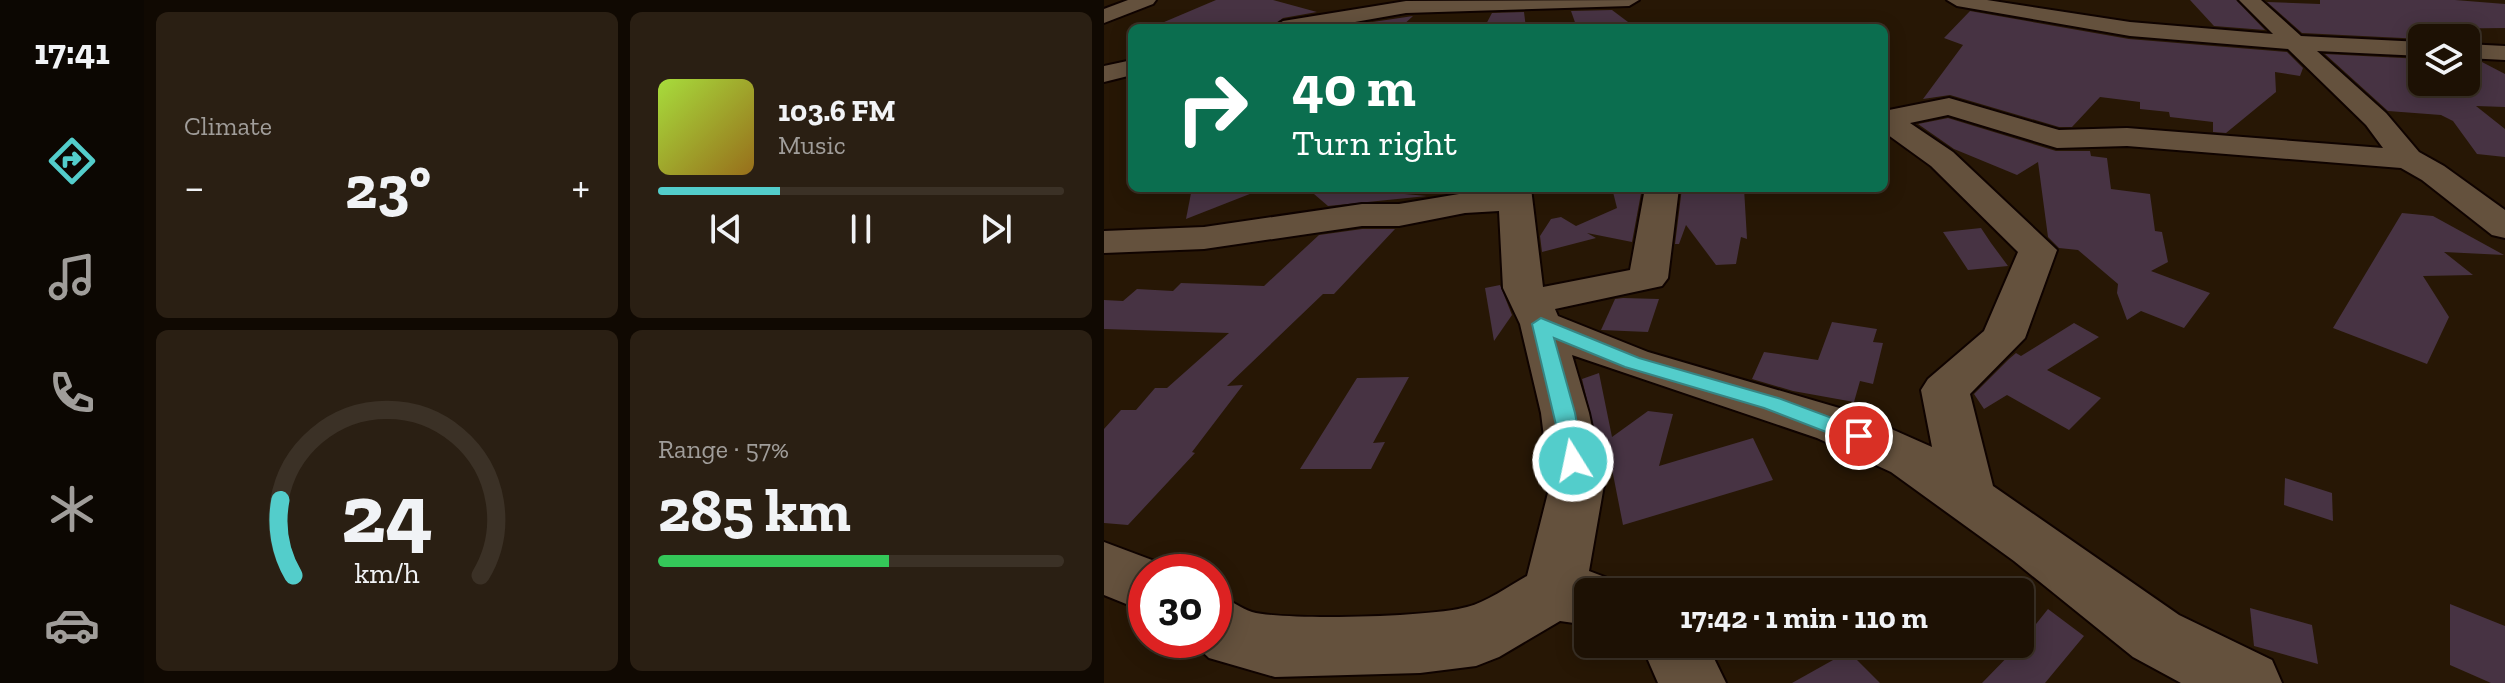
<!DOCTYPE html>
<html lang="en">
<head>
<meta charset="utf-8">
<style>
  body { margin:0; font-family:"Zilla Slab",serif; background:#2a1f13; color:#f1f3f6; height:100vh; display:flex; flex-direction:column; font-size:30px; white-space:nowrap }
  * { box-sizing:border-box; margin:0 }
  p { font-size:26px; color:#a09d9a }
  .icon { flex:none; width:44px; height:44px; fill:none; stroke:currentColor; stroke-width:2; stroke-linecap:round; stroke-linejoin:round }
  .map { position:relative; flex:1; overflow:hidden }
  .sheet { display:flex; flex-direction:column; gap:12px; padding:12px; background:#100902; width:960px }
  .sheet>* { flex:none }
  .banner { position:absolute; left:24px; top:24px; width:760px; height:168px; border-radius:12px; box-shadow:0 4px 20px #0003,0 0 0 2px #3b3126; background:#0b6e4f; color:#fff; overflow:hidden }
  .buttons { position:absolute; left:1304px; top:24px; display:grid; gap:16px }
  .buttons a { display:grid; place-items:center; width:72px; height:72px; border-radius:12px; background:#1d1104; box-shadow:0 4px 20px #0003,0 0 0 2px #3b3126; font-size:40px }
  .speed { position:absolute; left:24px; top:554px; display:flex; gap:16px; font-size:40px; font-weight:700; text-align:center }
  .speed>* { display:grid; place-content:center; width:104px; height:104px; border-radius:50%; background:#1d1104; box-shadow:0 4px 20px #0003,0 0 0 2px #3b3126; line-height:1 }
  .speed .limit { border:12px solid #d22; background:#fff; color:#111 }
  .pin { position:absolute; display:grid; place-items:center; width:68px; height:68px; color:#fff; margin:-34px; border:4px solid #fff; border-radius:50%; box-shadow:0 2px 8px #0007 }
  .me { position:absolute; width:88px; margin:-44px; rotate:350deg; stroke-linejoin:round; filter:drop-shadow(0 0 6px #0008) }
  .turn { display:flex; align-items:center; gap:28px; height:168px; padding:0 32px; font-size:36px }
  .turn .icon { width:104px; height:104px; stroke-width:2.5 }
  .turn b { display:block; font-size:56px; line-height:68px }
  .big { font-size:60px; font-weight:800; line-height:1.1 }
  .sheet .widget { flex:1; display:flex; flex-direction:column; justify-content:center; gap:12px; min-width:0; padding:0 28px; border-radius:12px; background:#2a1f13 }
  .sheet .dial { align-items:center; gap:0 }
  .dial svg { height:208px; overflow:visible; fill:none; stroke:#3b3126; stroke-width:7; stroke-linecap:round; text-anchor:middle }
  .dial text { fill:#f1f3f6; stroke:none }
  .song { display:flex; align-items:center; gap:24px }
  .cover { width:96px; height:96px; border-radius:12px; background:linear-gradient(135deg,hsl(80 70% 55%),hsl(40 70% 35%)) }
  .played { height:8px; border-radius:4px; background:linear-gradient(90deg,#53cdcb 30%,#3b3126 30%) }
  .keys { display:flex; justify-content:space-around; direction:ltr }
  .heat { display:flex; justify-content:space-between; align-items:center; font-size:44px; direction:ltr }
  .charge { height:12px; border-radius:6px; background:linear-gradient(90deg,#34c759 57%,#3b3126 0) }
  .sheet .tiles { flex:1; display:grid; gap:12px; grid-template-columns:repeat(2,1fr) }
  .trip { position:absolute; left:470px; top:578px; width:460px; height:80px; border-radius:12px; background:#1d1104; box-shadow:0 4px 20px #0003,0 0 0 2px #3b3126; font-weight:800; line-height:80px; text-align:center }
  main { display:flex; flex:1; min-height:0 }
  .tabs { display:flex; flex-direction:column; width:144px; justify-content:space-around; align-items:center; background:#0c0702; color:#a09d9a }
  .tabs .icon { width:56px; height:56px }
  .tabs .active { color:#53cdcb }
  .tabs b { font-size:36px; color:#f1f3f6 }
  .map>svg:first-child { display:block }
  .building { fill:#473343 }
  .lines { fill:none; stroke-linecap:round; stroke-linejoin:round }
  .minor-casing { stroke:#0f0300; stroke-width:4 }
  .minor { fill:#64513d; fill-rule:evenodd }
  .route { fill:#53cdcb; stroke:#368584; stroke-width:2 }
</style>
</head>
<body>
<main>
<nav class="tabs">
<b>17:41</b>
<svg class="icon active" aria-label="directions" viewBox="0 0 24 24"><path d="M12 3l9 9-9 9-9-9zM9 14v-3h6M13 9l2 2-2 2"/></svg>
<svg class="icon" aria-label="music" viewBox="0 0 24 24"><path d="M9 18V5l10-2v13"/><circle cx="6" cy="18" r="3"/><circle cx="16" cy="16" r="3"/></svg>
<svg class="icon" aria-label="phone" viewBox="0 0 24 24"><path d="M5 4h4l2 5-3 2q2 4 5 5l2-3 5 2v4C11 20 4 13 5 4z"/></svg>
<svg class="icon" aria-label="climate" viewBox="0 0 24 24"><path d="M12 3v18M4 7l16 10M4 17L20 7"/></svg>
<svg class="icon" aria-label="car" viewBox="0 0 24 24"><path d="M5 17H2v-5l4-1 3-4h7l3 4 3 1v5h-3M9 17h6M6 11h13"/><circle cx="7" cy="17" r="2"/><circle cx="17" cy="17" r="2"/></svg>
</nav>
<section class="sheet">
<div class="tiles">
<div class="widget"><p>Climate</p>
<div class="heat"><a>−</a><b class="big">23°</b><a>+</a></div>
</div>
<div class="widget">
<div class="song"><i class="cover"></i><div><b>103.6 FM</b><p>Music</p></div></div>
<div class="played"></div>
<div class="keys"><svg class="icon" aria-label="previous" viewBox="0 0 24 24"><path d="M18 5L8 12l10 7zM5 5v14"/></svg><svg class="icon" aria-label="pause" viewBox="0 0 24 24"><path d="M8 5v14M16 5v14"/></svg><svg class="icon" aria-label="next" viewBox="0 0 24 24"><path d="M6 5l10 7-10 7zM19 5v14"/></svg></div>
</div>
<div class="widget dial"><svg viewBox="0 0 100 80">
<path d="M14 69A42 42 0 1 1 86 69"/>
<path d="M14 69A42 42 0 0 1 9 40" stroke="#53cdcb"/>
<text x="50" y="56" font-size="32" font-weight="700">24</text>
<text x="50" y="72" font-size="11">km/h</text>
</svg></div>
<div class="widget"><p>Range · 57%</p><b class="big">285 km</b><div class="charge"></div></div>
</div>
</section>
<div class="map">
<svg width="1401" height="683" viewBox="0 0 1401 683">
  <rect width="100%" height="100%" fill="#271705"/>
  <g class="building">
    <polygon points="112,0 169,0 213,12 179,18 165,28 46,28"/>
    <polygon points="1086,0 1132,0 1161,30 1110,26"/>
    <polygon points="1216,0 1351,0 1401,4 1401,28 1318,29 1334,38 1318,39 1198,33 1163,2 1216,4"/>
    <polygon points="508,10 532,28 473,28 467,11"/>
    <polygon points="866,11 1025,39 1183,52 1199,68 1196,76 1171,72 1172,92 1122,133 1109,132 1109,122 1066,117 1065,112 1036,109 1036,102 996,97 968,127 955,127 846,95 819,99 859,45 840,38"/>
    <polygon points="420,12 422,28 380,28 388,13"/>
    <polygon points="309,16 296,28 257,28 262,23"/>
    <polygon points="1221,54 1318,59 1318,82 1362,82 1362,61 1378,62 1401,74 1401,107 1372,106 1401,129 1401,157 1373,154 1349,121 1337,115 1284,111"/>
    <polygon points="844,118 952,151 986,151 987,156 1003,158 1007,189 1046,194 1051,231 1058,232 1064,262 1047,271 1106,293 1080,328 1037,311 1023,320 1013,293 1014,284 974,250 955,248 944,237 934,162 913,175 850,149 814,124"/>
    <polygon points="88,188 161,188 82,219"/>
    <polygon points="203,188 233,188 323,196 224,206"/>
    <polygon points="508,188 538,188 528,242 483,233 492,238 438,252 436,236 447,219 457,217 472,226 513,208"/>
    <polygon points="578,188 640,188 643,239 637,237 632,264 612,265 582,225 575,244 571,244"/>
    <polygon points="1298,213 1329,216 1400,255 1340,252 1369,275 1319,276 1345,317 1323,364 1229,328"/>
    <polygon points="877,228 887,243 904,266 864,270 839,232"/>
    <polygon points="258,229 291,229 230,294 219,294 123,386 139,385 88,452 91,453 24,525 0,523 0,429 17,410 32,410 51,388 63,388 125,333 0,329 0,300 19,301 33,289 69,291 77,283 160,286 215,235"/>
    <polygon points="396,285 408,315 390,341 381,288"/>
    <polygon points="519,298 555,299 544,332 497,330 511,299"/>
    <polygon points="728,322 773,329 769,342 779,343 769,384 756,381 750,402 689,391 648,379 660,352 714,360"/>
    <polygon points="970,323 995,337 943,370 997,398 965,430 903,395 880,409 870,394 905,359 912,353 917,356"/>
    <polygon points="495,373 508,437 544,411 569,414 555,466 649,438 669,480 519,525 507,464 498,463 478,379"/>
    <polygon points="305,377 269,443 281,442 267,469 196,469 253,378"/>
    <polygon points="1181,478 1228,493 1229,521 1180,505"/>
    <polygon points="1346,604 1401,626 1401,683 1387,683 1346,665"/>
    <polygon points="1146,608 1208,625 1214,664 1150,646"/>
    <polygon points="944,609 980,636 941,683 878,683 916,644"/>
    <polygon points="738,655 753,660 776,683 688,683"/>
  </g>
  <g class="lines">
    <g class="minor-casing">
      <g id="minor">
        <polygon points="24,0 52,0 49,4 0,23 0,9"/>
        <polygon points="535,0 525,6 302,13 217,28 168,28 179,21 302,1"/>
        <path d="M843 0H883L1026 22 1169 34 1135 0H1157L1197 36 1318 42V56L1213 51 1282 113 1315 152 1340 166 1401 210V238L1388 235 1318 180 1297 168 1023 146 953 148 844 115 806 123 849 152 953 250 921 338 866 394 889 486 1075 615 1168 660 1178 683H1077L1029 657 910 561 787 472 713 438 468 355 485 413 500 485 485 571 506 579 512 592H484V625L456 621 395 657 372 666 316 673 171 677 105 658 88 642 86 640H110V593C123 598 138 609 148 612 182 621 328 617 363 607 383 602 405 586 423 576L446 485 437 413 416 324 399 288 395 211 361 213 295 226H258L100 249 0 253V231L100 227 258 204H295L361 193 393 191V188H427L439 287 526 270 541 188H575L564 278 558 286 451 309 454 316 544 352 749 412 828 447 817 390 824 379 880 331 914 252 827 166 780 132V111L845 98 955 130 1023 128 1279 148 1262 125 1184 49 1026 36 853 6Z"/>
        <polygon points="1362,44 1401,46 1401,60 1362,58"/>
        <polygon points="28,60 28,75 0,82 0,66"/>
        <polygon points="0,542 64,566 66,572 42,572 42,612 0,595"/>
        <polygon points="537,644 603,644 622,683 554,683"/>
      </g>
    </g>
    <use href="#minor" class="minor"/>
  </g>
  <polygon class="route" points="437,318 535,358 674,398 763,431 766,436 763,442 748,442 660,408 521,367 450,338 471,413 480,461 477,467 462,467 428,324"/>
</svg>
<div class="buttons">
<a><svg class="icon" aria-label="layers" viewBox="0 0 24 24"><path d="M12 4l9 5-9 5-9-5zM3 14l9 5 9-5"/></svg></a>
</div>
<div class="speed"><div class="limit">30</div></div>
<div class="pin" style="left:755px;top:436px;background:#d93025"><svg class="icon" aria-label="arrive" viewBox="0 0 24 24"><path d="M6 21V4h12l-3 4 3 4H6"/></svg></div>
<svg class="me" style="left:469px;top:461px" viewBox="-20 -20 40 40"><circle r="17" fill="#53cdcb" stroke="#fff" stroke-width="3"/><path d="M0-11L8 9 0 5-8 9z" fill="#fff"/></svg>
<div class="trip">17:42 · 1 min · 110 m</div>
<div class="banner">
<div class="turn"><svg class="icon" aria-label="right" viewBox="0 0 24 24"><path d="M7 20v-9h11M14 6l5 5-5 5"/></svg><div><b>40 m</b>Turn right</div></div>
</div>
</div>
</main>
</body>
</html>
